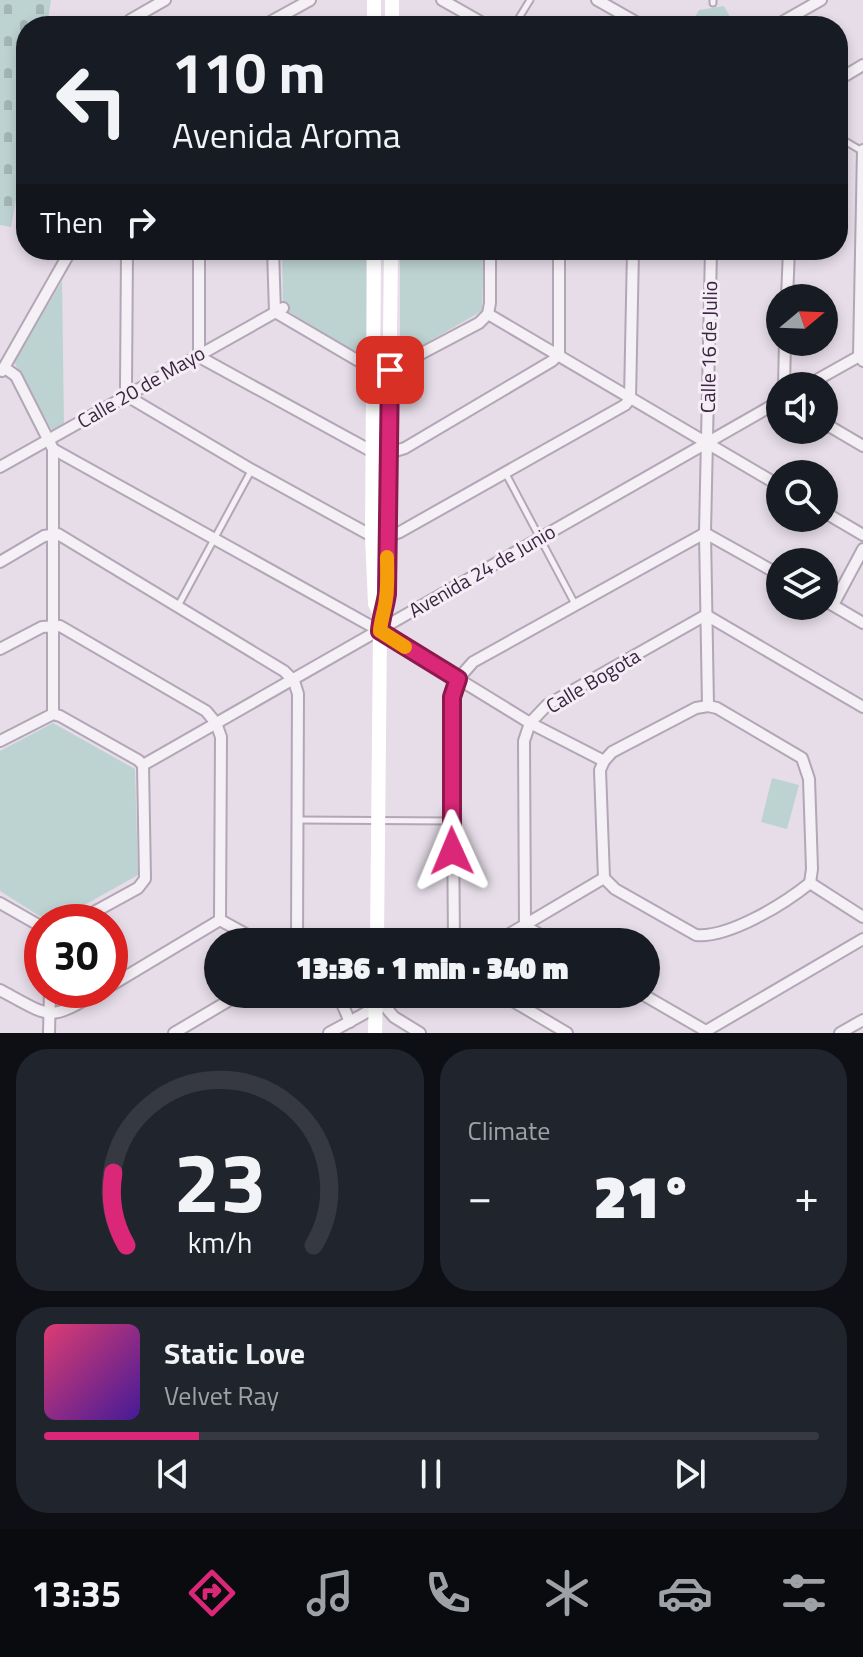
<!DOCTYPE html>
<html lang="en">
<head>
<meta charset="utf-8">
<style>
  body { margin:0; font-family:"Titillium Web",sans-serif; background:#20242c; color:#f1f3f6; height:100vh; display:flex; flex-direction:column; font-size:30px; white-space:nowrap }
  * { box-sizing:border-box; margin:0 }
  p { font-size:26px; color:#9ea1a6 }
  .icon { flex:none; width:44px; height:44px; fill:none; stroke:currentColor; stroke-width:2; stroke-linecap:round; stroke-linejoin:round }
  .map { position:relative; height:1033px; overflow:hidden }
  .details { display:flex; flex-direction:column; gap:16px; padding:16px; background:#0d0f14; flex:1 }
  .details>* { flex:none }
  .banner { position:absolute; left:16px; top:16px; width:832px; height:244px; border-radius:32px; box-shadow:0 4px 12px #0003; background:#171b24; color:#f1f3f6; overflow:hidden }
  .needle { width:52px; rotate:71deg }
  .fabs { position:absolute; left:766px; top:284px; display:grid; gap:16px }
  .fabs a { display:grid; place-items:center; width:72px; height:72px; border-radius:50%; background:#171b24; box-shadow:0 4px 12px #0003; font-size:40px }
  .speed { position:absolute; left:24px; top:904px; display:flex; gap:16px; font-size:40px; font-weight:700; text-align:center }
  .speed>* { display:grid; place-content:center; width:104px; height:104px; border-radius:50%; background:#171b24; box-shadow:0 4px 12px #0003; line-height:1 }
  .speed .limit { border:12px solid #d22; background:#fff; color:#111 }
  .pin { position:absolute; display:grid; place-items:center; width:68px; height:68px; color:#fff; margin:-34px; border-radius:16px; box-shadow:0 4px 12px #0006 }
  .me { position:absolute; width:88px; margin:-44px; rotate:359deg; stroke-linejoin:round; filter:drop-shadow(0 0 6px #0008) }
  .turn { display:flex; align-items:center; gap:28px; height:168px; padding:0 24px; font-size:36px }
  .turn .icon { width:104px; height:104px; stroke-width:2.5 }
  .turn b { display:block; font-size:56px; line-height:68px }
  .then { display:flex; align-items:center; height:76px; padding:0 24px; background:#0003; gap:16px; font-size:30px }
  .big { font-size:60px; font-weight:800; line-height:1.1 }
  .details .tile { flex:1; display:flex; flex-direction:column; justify-content:center; gap:12px; min-width:0; padding:0 28px; border-radius:32px; background:#20242c }
  .details .dial { align-items:center; gap:0 }
  .dial svg { height:208px; overflow:visible; fill:none; stroke:#363941; stroke-width:7; stroke-linecap:round; text-anchor:middle }
  .dial text { fill:#f1f3f6; stroke:none }
  .song { display:flex; align-items:center; gap:24px }
  .cover { width:96px; height:96px; border-radius:12px; background:linear-gradient(135deg,hsl(340 70% 55%),hsl(260 70% 35%)) }
  .played { height:8px; border-radius:4px; background:linear-gradient(90deg,#db2777 20%,#363941 20%) }
  .keys { display:flex; justify-content:space-around; direction:ltr }
  .heat { display:flex; justify-content:space-between; align-items:center; font-size:44px; direction:ltr }
  .details .tiles { flex:1; display:grid; gap:16px; grid-template-columns:1fr 1fr }
  .tile:last-child { grid-column:span 2 }
  .trip { position:absolute; left:204px; top:928px; width:456px; height:80px; border-radius:40px; background:#171b24; box-shadow:0 4px 12px #0003; font-weight:800; line-height:80px; text-align:center }
  .tab-bar { display:flex; height:128px; justify-content:space-around; align-items:center; background:#090b0e; color:#9ea1a6 }
  .tab-bar .icon { width:56px; height:56px }
  .tab-bar .on { color:#db2777 }
  .tab-bar b { font-size:36px; color:#f1f3f6 }
  .map>svg:first-child { display:block }
  .green { fill:#bdd3d1 }
  .cemetery { fill:url(#cemetery-stones) }
  .lines { fill:none; stroke-linecap:round; stroke-linejoin:round }
  .lane-casing { stroke:#b3a6b6; stroke-width:9 }
  .street-casing { stroke:#b3a6b6; stroke-width:14 }
  .lane { stroke:#f5f0f6; stroke-width:5 }
  .street { stroke:#f5f0f6; stroke-width:10 }
  .secondary { stroke:#fff; stroke-width:14 }
  .route-casing { stroke:#8e194d; stroke-width:20 }
  .route { stroke:#db2777; stroke-width:14 }
  .slow { stroke:#f59e0b; stroke-width:14 }
  .labels { text-anchor:middle; stroke-width:6; stroke-linejoin:round; paint-order:stroke }
  .street-label { font-size:20px; fill:#3b2540; stroke:#f4edf6 }
</style>
</head>
<body>
<div class="map">
<svg width="863" height="1033" viewBox="0 0 863 1033">
  <defs>
    <pattern id="cemetery-stones" width="16" height="16" patternUnits="userSpaceOnUse" patternTransform="scale(2)"><rect width="16" height="16" fill="#bdd3d1"/><path d="M2 7V4a2 2 0 0 1 4 0v3zM10 15v-3a2 2 0 0 1 4 0v3z" fill="#a3b5b4"/></pattern>
  </defs>
  <rect width="100%" height="100%" fill="#e6dde8"/>
  <g class="green">
    <polygon points="724,6 735,26 690,26 699,10"/>
    <polygon points="282,250 366,250 367,360 283,308"/>
    <polygon points="400,250 484,250 482,311 400,358"/>
    <polygon points="62,281 64,426 53,432 36,401 29,401 29,389 14,362"/>
    <polygon points="53,723 135,769 138,875 54,922 49,922 0,891 0,751"/>
    <polygon points="772,778 799,785 787,829 761,822"/>
  </g>
  <polygon class="cemetery" points="0,0 51,0 47,26 26,26 26,144 11,227 0,225"/>
  <g class="lines">
    <g class="lane-casing">
      <g id="lane">
        <polyline points="713,0 713,3"/>
        <polyline points="514,26 530,0"/>
        <polyline points="838,137 862,151"/>
        <polyline points="635,254 711,252 789,255"/>
        <polyline points="506,474 575,604"/>
        <polyline points="178,606 251,471"/>
        <polyline points="299,820 452,821"/>
      </g>
    </g>
    <g class="street-casing">
      <g id="street">
        <polyline points="442,0 488,26"/>
        <polyline points="597,0 643,26"/>
        <polyline points="127,26 130,20 165,0"/>
        <polyline points="263,26 310,0"/>
        <polyline points="775,26 821,0"/>
        <polyline points="838,80 863,65"/>
        <polyline points="863,150 859,356 863,361"/>
        <polyline points="127,250 126,387 132,399 252,470 372,536 388,536 400,532 625,405 630,399 633,250"/>
        <polyline points="199,250 199,353 205,360 373,452 389,453 405,448 552,361 559,354 559,250"/>
        <polyline points="273,250 275,312 374,370"/>
        <polyline points="787,298 789,250"/>
        <polyline points="488,314 780,486"/>
        <polyline points="5,368 16,376 53,449 53,714"/>
        <polyline points="390,370 479,323 488,314 490,303 490,250"/>
        <polyline points="2,371 71,250"/>
        <polyline points="784,386 785,342"/>
        <polyline points="806,386 863,354"/>
        <polyline points="824,423 863,446"/>
        <polyline points="53,449 380,631 530,723 604,761"/>
        <polyline points="0,467 283,308"/>
        <polyline points="824,512 863,535"/>
        <polyline points="0,562 44,536 58,534 284,671 294,681 298,694 297,942"/>
        <polyline points="824,600 863,623"/>
        <polyline points="833,605 863,549"/>
        <polyline points="0,649 42,627 60,626 206,711 216,723 221,737 220,920 110,986"/>
        <path d="M708 706 717 708 802 758 809 779 812 869 810 883C784 904 729 938 696 935L615 889 604 878 600 770 604 761 612 752 696 708Z"/>
        <polyline points="708,706 705,533 711,250"/>
        <polyline points="0,741 53,714 60,716 138,760 143,765 145,879 138,888 76,922"/>
        <polyline points="143,765 780,401"/>
        <polyline points="810,883 863,917"/>
        <polyline points="0,903 42,927"/>
        <polyline points="220,920 260,942"/>
        <polyline points="454,942 452,697 458,679 473,662 705,533 780,575"/>
        <polyline points="496,942 604,878"/>
        <polyline points="553,942 525,926 524,741 530,723 547,705 706,615 863,707"/>
        <path d="M0 990C55 1020 48 1021 102 990"/>
        <polyline points="338,994 350,1022"/>
        <polyline points="501,994 567,1033"/>
        <polyline points="642,994 706,1031 863,939"/>
        <polyline points="383,1004 394,1017 420,1033"/>
        <polyline points="49,1033 50,990"/>
        <polyline points="174,1033 240,994"/>
        <polyline points="329,1033 400,994"/>
        <polyline points="840,1033 863,1020"/>
      </g>
    </g>
    <use href="#lane" class="lane"/>
    <use href="#street" class="street"/>
    <g class="secondary">
      <polyline points="374,0 374,26"/>
      <polyline points="392,26 392,0"/>
      <polyline points="374,250 372,536 375,604 381,615"/>
      <polyline points="381,615 385,609 387,594 391,250"/>
      <polyline points="377,942 380,631"/>
      <polyline points="375,1033 376,994"/>
    </g>
  </g>
  <g class="lines">
    <g class="route-casing">
      <path id="route" d="M390 370 387 594C385 608 381 617 380 631L458 679 452 697V851"/>
    </g>
    <use href="#route" class="route"/>
    <path class="slow" d="M387 557C387 570 388 584 386 598 385 610 381 619 380 631L405 647"/>
  </g>
  <g class="labels">
    <g class="street-label">
      <text transform="translate(709 347) rotate(-89)" y="7">Calle 16 de Julio</text>
      <text transform="translate(141 387) rotate(-30)" y="7">Calle 20 de Mayo</text>
      <text transform="translate(482 571) rotate(-30)" y="7">Avenida 24 de Junio</text>
      <text transform="translate(593 681) rotate(-31)" y="7">Calle Bogota</text>
    </g>
  </g>
</svg>
<div class="fabs">
<a><svg class="needle" viewBox="-14 -14 28 28"><path d="M0-13l5 13h-10z" fill="#e53935"/><path d="M0 13l5-13h-10z" fill="#9ea1a6"/></svg></a>
<a><svg class="icon" aria-label="sound" viewBox="0 0 24 24"><path d="M4 9h4l5-4v14l-5-4H4zM17 9q2 3 0 6"/></svg></a>
<a><svg class="icon" aria-label="search" viewBox="0 0 24 24"><circle cx="10" cy="10" r="6"/><path d="M15 15l6 6"/></svg></a>
<a><svg class="icon" aria-label="layers" viewBox="0 0 24 24"><path d="M12 4l9 5-9 5-9-5zM3 14l9 5 9-5"/></svg></a>
</div>
<div class="speed"><div class="limit">30</div></div>
<div class="pin" style="left:390px;top:370px;background:#d93025"><svg class="icon" aria-label="arrive" viewBox="0 0 24 24"><path d="M6 21V4h12l-3 4 3 4H6"/></svg></div>
<svg class="me" style="left:452px;top:851px" viewBox="-20 -20 40 40"><path d="M0-17L14 15 0 8-14 15z" fill="#db2777" stroke="#fff" stroke-width="4"/></svg>
<div class="trip">13:36 · 1 min · 340 m</div>
<div class="banner">
<div class="turn"><svg class="icon" aria-label="left" viewBox="0 0 24 24"><path d="M17 20v-9H6M10 6l-5 5 5 5"/></svg><div><b>110 m</b>Avenida Aroma</div></div>
<div class="then">Then<svg class="icon" aria-label="right" viewBox="0 0 24 24"><path d="M7 20v-9h11M14 6l5 5-5 5"/></svg></div>
</div>
</div>
<section class="details">
<div class="tiles">
<div class="tile dial"><svg viewBox="0 0 100 80">
<path d="M14 69A42 42 0 1 1 86 69"/>
<path d="M14 69A42 42 0 0 1 9 41" stroke="#db2777"/>
<text x="50" y="56" font-size="32" font-weight="700">23</text>
<text x="50" y="72" font-size="11">km/h</text>
</svg></div>
<div class="tile"><p>Climate</p>
<div class="heat"><a>−</a><b class="big">21°</b><a>+</a></div>
</div>
<div class="tile">
<div class="song"><i class="cover"></i><div><b>Static Love</b><p>Velvet Ray</p></div></div>
<div class="played"></div>
<div class="keys"><svg class="icon" aria-label="previous" viewBox="0 0 24 24"><path d="M18 5L8 12l10 7zM5 5v14"/></svg><svg class="icon" aria-label="pause" viewBox="0 0 24 24"><path d="M8 5v14M16 5v14"/></svg><svg class="icon" aria-label="next" viewBox="0 0 24 24"><path d="M6 5l10 7-10 7zM19 5v14"/></svg></div>
</div>
</div>
</section>
<nav class="tab-bar">
<b>13:35</b>
<svg class="icon on" aria-label="directions" viewBox="0 0 24 24"><path d="M12 3l9 9-9 9-9-9zM9 14v-3h6M13 9l2 2-2 2"/></svg>
<svg class="icon" aria-label="music" viewBox="0 0 24 24"><path d="M9 18V5l10-2v13"/><circle cx="6" cy="18" r="3"/><circle cx="16" cy="16" r="3"/></svg>
<svg class="icon" aria-label="phone" viewBox="0 0 24 24"><path d="M5 4h4l2 5-3 2q2 4 5 5l2-3 5 2v4C11 20 4 13 5 4z"/></svg>
<svg class="icon" aria-label="climate" viewBox="0 0 24 24"><path d="M12 3v18M4 7l16 10M4 17L20 7"/></svg>
<svg class="icon" aria-label="car" viewBox="0 0 24 24"><path d="M5 17H2v-5l4-1 3-4h7l3 4 3 1v5h-3M9 17h6M6 11h13"/><circle cx="7" cy="17" r="2"/><circle cx="17" cy="17" r="2"/></svg>
<svg class="icon" aria-label="filters" viewBox="0 0 24 24"><path d="M4 7h16M4 17h16"/><circle cx="9" cy="7" r="2"/><circle cx="15" cy="17" r="2"/></svg>
</nav>
</body>
</html>
